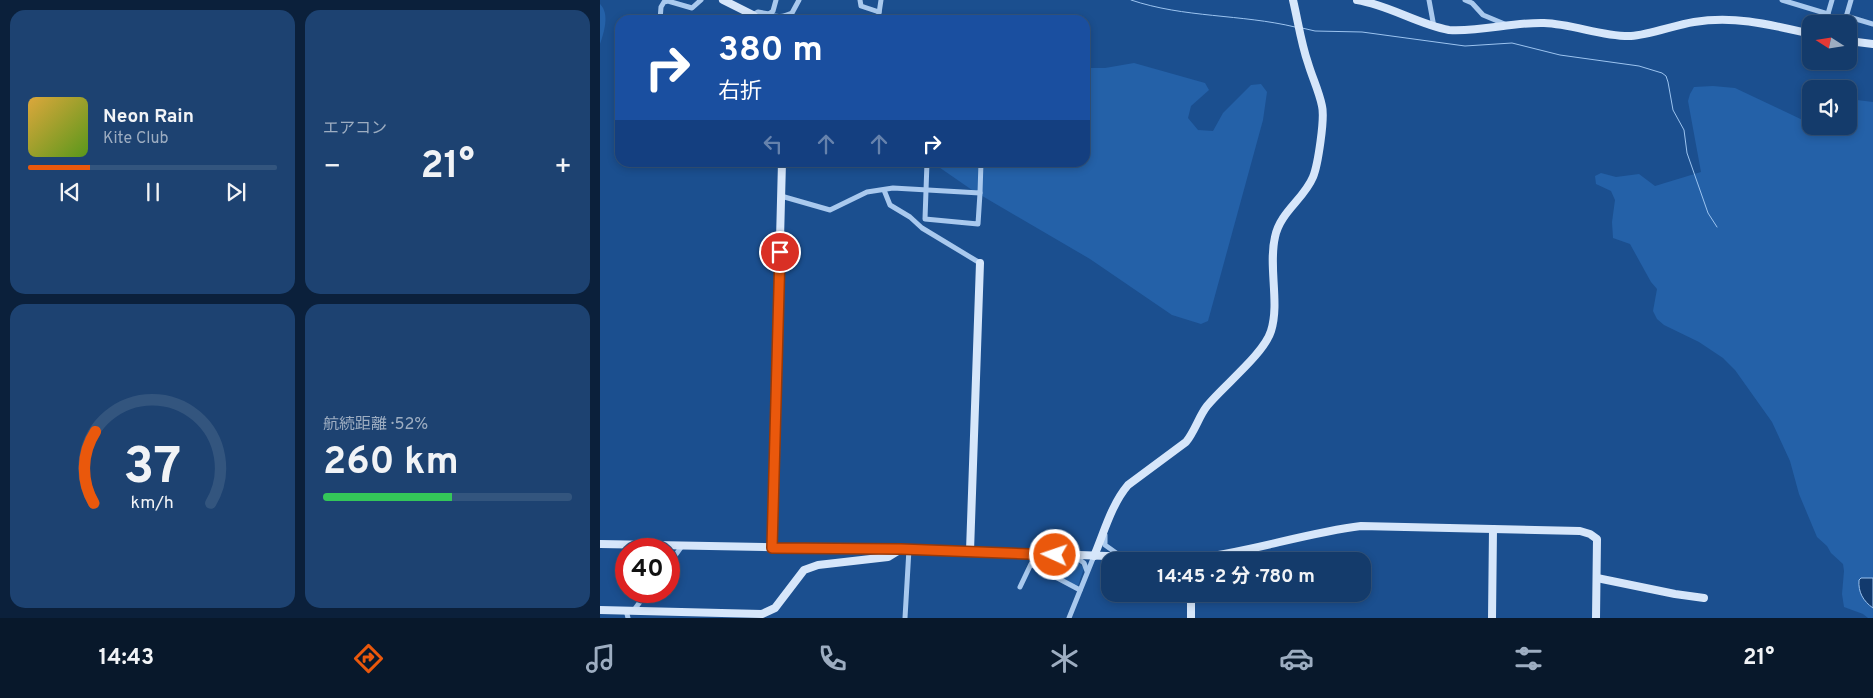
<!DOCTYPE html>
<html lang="ja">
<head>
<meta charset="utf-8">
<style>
  body { margin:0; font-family:Overpass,"Noto Sans JP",sans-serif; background:#1d4271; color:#f1f3f6; height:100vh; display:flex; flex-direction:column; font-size:19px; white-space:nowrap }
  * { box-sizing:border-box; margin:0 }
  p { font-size:16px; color:#9dadc1 }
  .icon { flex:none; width:28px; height:28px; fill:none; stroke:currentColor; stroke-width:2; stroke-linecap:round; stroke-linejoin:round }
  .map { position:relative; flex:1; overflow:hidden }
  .side { display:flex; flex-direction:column; gap:10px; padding:10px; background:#0b203b; width:600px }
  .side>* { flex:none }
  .hud { position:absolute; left:15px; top:15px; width:475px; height:152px; border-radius:15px; box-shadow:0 2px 8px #0003,0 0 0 1px #33557e; background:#1a4fa0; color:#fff; overflow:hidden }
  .needle { width:32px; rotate:282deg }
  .buttons { position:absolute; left:1202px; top:15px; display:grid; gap:10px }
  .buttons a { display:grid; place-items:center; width:55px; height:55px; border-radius:10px; background:#143b6b; box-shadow:0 2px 8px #0003,0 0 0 1px #33557e; font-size:25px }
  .speed { position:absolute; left:15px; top:538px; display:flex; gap:10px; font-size:25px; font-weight:700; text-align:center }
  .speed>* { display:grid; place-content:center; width:65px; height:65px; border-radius:50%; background:#143b6b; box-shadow:0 2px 8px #0003,0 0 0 1px #33557e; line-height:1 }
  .speed .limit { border:8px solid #d22; background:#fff; color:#111 }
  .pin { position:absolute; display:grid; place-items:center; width:42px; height:42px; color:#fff; margin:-21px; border:2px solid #fff; border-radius:50%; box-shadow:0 1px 5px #0007 }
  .me { position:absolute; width:55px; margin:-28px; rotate:273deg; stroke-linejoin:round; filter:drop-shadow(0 0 4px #0008) }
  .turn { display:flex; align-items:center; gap:18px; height:105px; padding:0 20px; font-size:22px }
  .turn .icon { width:65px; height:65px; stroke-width:2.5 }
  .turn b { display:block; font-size:35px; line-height:42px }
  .lanes { display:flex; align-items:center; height:48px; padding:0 20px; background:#0003; justify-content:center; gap:25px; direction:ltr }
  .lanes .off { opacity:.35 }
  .big { font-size:38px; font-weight:700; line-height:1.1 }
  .side .tile { flex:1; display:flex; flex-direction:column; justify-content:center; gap:8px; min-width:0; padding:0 18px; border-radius:15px; background:#1d4271 }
  .side .dial { align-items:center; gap:0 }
  .dial svg { height:130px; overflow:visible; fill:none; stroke:#33557e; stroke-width:7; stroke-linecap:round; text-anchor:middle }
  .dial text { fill:#f1f3f6; stroke:none }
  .song { display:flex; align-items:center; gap:15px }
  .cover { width:60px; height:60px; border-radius:8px; background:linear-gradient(135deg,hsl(40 70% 55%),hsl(90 70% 35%)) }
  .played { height:5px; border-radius:2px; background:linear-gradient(90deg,#ea580c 25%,#33557e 25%) }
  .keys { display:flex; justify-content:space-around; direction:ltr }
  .heat { display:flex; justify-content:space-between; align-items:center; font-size:28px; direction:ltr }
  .charge { height:8px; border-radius:4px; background:linear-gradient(90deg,#34c759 52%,#33557e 0) }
  .side .tiles { flex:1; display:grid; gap:10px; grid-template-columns:repeat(2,1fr) }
  .trip { position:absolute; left:501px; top:552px; width:270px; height:50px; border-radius:15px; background:#143b6b; box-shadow:0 2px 8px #0003,0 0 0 1px #33557e; font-weight:700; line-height:50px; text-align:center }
  .menu { display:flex; height:80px; justify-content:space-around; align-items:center; background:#08182b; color:#9dadc1 }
  .menu .icon { width:35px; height:35px }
  .menu .current { color:#ea580c }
  .menu b { font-size:22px; color:#f1f3f6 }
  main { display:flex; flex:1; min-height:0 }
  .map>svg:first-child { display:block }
  .green { fill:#2461a8 }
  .water { fill:#123a6d; stroke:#9cc4f0 }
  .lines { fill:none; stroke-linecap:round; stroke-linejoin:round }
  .stream { stroke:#9cc4f0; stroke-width:1 }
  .street { stroke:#a9c9ee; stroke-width:5 }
  .secondary { stroke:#d6e6fa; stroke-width:8 }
  .route-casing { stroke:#983908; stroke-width:12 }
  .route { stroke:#ea580c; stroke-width:9 }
</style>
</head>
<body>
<main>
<section class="side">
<div class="tiles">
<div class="tile">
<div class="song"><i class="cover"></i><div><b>Neon Rain</b><p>Kite Club</p></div></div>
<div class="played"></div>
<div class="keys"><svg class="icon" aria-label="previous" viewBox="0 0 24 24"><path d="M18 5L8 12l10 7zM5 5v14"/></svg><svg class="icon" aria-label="pause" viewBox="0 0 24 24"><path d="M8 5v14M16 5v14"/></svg><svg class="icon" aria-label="next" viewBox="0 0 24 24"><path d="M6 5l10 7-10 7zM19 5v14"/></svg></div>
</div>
<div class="tile"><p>エアコン</p>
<div class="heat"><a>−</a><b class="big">21°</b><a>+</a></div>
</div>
<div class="tile dial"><svg viewBox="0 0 100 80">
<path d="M14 69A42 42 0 1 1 86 69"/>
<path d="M14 69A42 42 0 0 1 15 25" stroke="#ea580c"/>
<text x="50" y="56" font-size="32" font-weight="700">37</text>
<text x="50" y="72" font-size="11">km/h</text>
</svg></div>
<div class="tile"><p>航続距離 · 52%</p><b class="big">260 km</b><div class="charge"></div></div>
</div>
</section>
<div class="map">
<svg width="1273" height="618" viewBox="0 0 1273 618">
  <rect width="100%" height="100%" fill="#1b4f8f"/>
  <g class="green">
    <path d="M0 4C10 14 4 32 0 44Z"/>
    <polygon points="534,63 605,83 609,90 591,106 588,118 598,130 613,131 623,113 651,85 661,84 667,92 663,120 608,321 601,324 572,315 490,259 372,190 333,163 485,162 485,68 505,68"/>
    <polygon points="1113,86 1135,88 1211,124 1211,126 1249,126 1249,99 1273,102 1273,618 1268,618 1263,614 1244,607 1242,594 1244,571 1243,564 1231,553 1227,546 1217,537 1199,494 1190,461 1172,422 1135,370 1123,358 1099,342 1064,325 1057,319 1053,311 1057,289 1051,282 1030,244 1013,238 1012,222 1015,200 1011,191 996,184 995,176 1001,173 1016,177 1039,174 1055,186 1101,172 1088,101 1090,94 1094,87"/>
    <polygon points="434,559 477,561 484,568 478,586 434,564"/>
  </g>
  <path class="water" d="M1261 578H1273V608C1263 601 1258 592 1259 580Z"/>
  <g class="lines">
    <g class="stream">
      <path d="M531 0C584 18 641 14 695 27"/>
      <polyline points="702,28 715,31 762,32 865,46 912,43 960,55 1039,66 1062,73 1066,76 1068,82 1073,110 1084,130 1087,153 1108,213 1117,227"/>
    </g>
    <g class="street">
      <polyline points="260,0 261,6 279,12"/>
      <polyline points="829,0 834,27"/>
      <polyline points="865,0 872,3 883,15 907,25"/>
      <polyline points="1182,0 1228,14"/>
      <path d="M169 14C177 18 183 17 192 13L199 0"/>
      <polyline points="153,15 158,12 169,14 173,11 176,0"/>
      <polyline points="1246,16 1273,24"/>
      <polyline points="60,20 61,7 64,2 68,1 92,8 101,0"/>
      <polyline points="278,20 281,0"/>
      <polyline points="1225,24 1232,0"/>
      <polyline points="1244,24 1251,0"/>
      <polyline points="327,162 325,219 378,224 380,193"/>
      <polyline points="284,190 290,205 310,217 322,228 380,263"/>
      <polyline points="181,196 230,210 267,192 293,188 380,193 381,162"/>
      <polyline points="505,535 505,545 519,555"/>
      <polyline points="474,556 484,563 487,571"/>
      <polyline points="69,564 82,546"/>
      <polyline points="420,587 431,564 480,590"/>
      <polyline points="26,610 28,618"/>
      <polyline points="34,610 48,591"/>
      <polyline points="305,618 309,549"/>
      <polyline points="469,618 494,556"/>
    </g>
    <g class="secondary">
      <polyline points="123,0 153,15 159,20"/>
      <path d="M757 0C789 5 817 24 849 30 881 32 913 22 944 23 974 24 1002 37 1031 36 1049 35 1075 25 1094 22 1135 15 1172 25 1211 34"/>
      <polyline points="1249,41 1273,44"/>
      <path d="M0 544 370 551 591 559C648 553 704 533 761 526L980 531 990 534 997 539 996 618"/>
      <polyline points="172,548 182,162"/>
      <polyline points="370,551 380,263"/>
      <path d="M494 556C504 533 511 505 528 485L586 442C595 431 599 416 607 406 623 386 664 354 671 331 680 303 668 266 675 237 680 212 704 199 713 177 718 165 725 118 722 106 719 91 712 77 708 63 701 43 698 21 693 0"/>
      <polyline points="997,578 1075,594 1104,598"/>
      <polyline points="591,594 591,618"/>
      <polyline points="0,610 162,614 175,608 204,570 218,565 288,557 301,549"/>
      <polyline points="892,618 893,529"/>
    </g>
  </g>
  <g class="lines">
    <g class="route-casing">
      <polyline id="route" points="180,252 172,548 301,549 455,555"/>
    </g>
    <use href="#route" class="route"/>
  </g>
</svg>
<div class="buttons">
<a><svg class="needle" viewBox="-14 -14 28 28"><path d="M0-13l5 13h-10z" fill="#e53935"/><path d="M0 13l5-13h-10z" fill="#9dadc1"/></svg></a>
<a><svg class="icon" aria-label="sound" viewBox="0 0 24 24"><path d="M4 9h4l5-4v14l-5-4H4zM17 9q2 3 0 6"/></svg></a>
</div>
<div class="speed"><div class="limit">40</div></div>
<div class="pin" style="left:180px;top:252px;background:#d93025"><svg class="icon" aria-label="arrive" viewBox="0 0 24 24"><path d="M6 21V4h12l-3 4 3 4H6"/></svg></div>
<svg class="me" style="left:455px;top:555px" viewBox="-20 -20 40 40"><circle r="17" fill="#ea580c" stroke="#fff" stroke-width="3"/><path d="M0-11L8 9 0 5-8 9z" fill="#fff"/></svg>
<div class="trip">14:45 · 2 分 · 780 m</div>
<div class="hud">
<div class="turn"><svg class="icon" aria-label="right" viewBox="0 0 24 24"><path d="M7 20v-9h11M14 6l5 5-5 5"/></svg><div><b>380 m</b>右折</div></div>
<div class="lanes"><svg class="icon off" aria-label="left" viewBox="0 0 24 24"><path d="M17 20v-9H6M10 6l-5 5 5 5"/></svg><svg class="icon off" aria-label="ahead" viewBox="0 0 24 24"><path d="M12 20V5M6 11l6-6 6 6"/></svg><svg class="icon off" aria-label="ahead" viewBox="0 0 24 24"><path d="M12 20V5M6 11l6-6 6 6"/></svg><svg class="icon" aria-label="right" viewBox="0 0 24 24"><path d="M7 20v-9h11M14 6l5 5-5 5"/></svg></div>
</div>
</div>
</main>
<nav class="menu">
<b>14:43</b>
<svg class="icon current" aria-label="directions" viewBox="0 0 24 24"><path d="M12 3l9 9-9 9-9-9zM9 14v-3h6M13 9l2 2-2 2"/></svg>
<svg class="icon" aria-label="music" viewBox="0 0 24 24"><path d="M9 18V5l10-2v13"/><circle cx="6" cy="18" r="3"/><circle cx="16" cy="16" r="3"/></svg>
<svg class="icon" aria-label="phone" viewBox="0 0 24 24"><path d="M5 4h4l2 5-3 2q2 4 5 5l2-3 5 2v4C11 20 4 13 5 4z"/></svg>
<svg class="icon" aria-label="climate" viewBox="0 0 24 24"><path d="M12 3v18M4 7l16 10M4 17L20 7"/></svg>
<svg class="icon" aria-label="car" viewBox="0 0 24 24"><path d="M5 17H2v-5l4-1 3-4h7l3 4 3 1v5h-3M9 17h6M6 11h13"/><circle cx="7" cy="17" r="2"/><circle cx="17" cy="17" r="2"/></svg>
<svg class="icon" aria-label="filters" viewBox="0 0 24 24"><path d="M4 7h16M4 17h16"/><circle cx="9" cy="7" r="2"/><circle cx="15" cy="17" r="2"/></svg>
<b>21°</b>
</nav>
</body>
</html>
